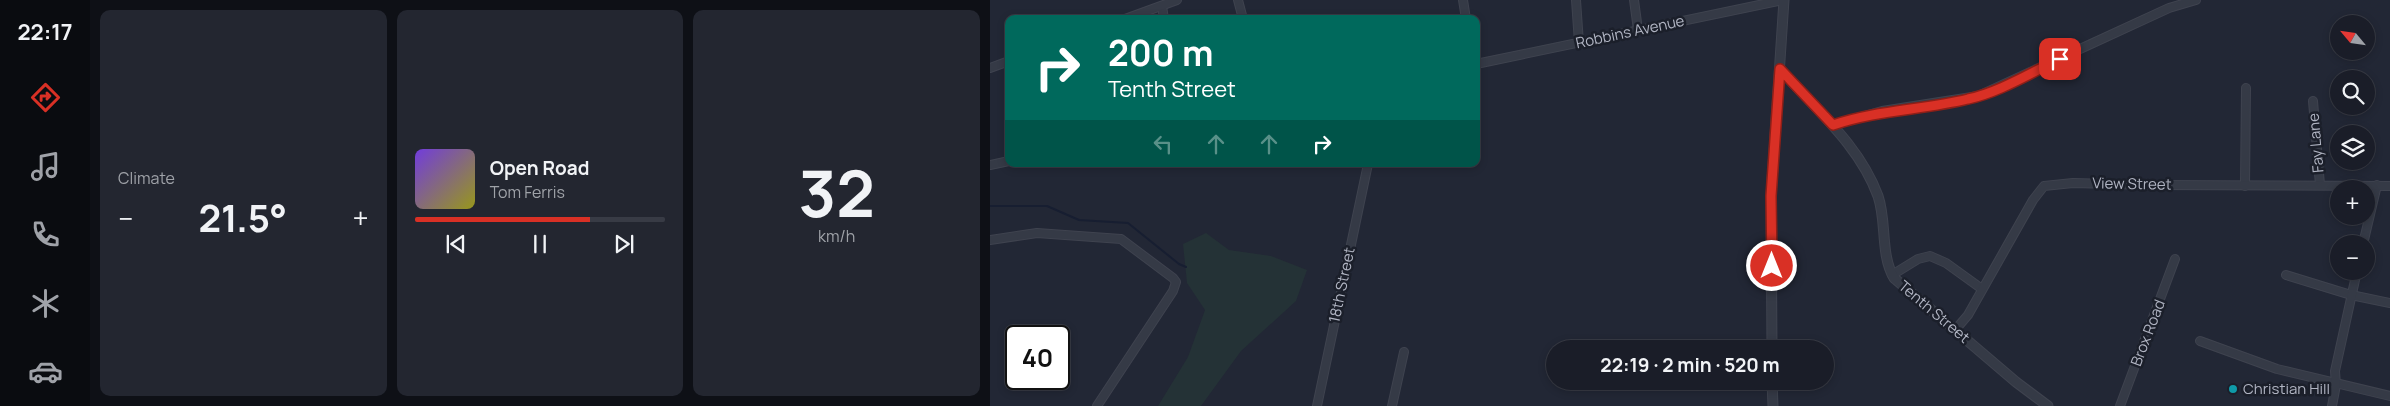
<!DOCTYPE html>
<html lang="en">
<head>
<meta charset="utf-8">
<style>
  body { margin:0; font-family:Manrope,sans-serif; background:#232630; color:#f1f3f6; height:100vh; display:flex; flex-direction:column; font-size:19px; white-space:nowrap }
  * { box-sizing:border-box; margin:0 }
  p { font-size:16px; color:#9fa2a8 }
  .icon { flex:none; width:28px; height:28px; fill:none; stroke:currentColor; stroke-width:2; stroke-linecap:round; stroke-linejoin:round }
  .map { position:relative; flex:1; overflow:hidden }
  .side { display:flex; flex-direction:column; gap:10px; padding:10px; background:#0e1016; width:900px }
  .side>* { flex:none }
  .hud { position:absolute; left:15px; top:15px; width:475px; height:152px; border-radius:10px; box-shadow:0 2px 8px #0003,0 0 0 1px #383b45; background:#00695c; color:#fff; overflow:hidden }
  .needle { width:32px; rotate:299deg }
  .tools { position:absolute; left:1340px; top:15px; display:grid; gap:10px }
  .tools a { display:grid; place-items:center; width:45px; height:45px; border-radius:50%; background:#1a1d28; box-shadow:0 2px 8px #0003,0 0 0 1px #383b45; font-size:25px }
  .speed { position:absolute; left:15px; top:325px; display:flex; gap:10px; font-size:25px; font-weight:700; text-align:center }
  .speed>* { display:grid; place-content:center; width:65px; height:65px; border-radius:50%; background:#1a1d28; box-shadow:0 2px 8px #0003,0 0 0 1px #383b45; line-height:1 }
  .speed .limit { border:2px solid #111; border-radius:8px; background:#fff; color:#111 }
  .pin { position:absolute; display:grid; place-items:center; width:42px; height:42px; color:#fff; margin:-21px; border-radius:10px; box-shadow:0 2px 8px #0006 }
  .me { position:absolute; width:55px; margin:-28px; rotate:0deg; stroke-linejoin:round; filter:drop-shadow(0 0 4px #0008) }
  .turn { display:flex; align-items:center; gap:18px; height:105px; padding:0 20px; font-size:22px }
  .turn .icon { width:65px; height:65px; stroke-width:2.5 }
  .turn b { display:block; font-size:35px; line-height:42px }
  .lanes { display:flex; align-items:center; height:48px; padding:0 20px; background:#0003; justify-content:center; gap:25px; direction:ltr }
  .lanes .off { opacity:.35 }
  .big { font-size:38px; font-weight:700; line-height:1.1 }
  .side .widget { flex:1; display:flex; flex-direction:column; justify-content:center; gap:8px; min-width:0; padding:0 18px; border-radius:10px; background:#232630 }
  .side .dial { align-items:center; gap:0 }
  .dial b { font-size:65px; line-height:1 }
  .song { display:flex; align-items:center; gap:15px }
  .cover { width:60px; height:60px; border-radius:8px; background:linear-gradient(135deg,hsl(260 70% 55%),hsl(60 70% 35%)) }
  .played { height:5px; border-radius:2px; background:linear-gradient(90deg,#d93025 70%,#383b45 70%) }
  .keys { display:flex; justify-content:space-around; direction:ltr }
  .heat { display:flex; justify-content:space-between; align-items:center; font-size:28px; direction:ltr }
  .side .tiles { flex:1; display:grid; gap:10px; grid-template-columns:repeat(3,1fr) }
  .trip { position:absolute; left:556px; top:340px; width:288px; height:50px; border-radius:25px; background:#1a1d28; box-shadow:0 2px 8px #0003,0 0 0 1px #383b45; font-weight:700; line-height:50px; text-align:center }
  main { display:flex; flex:1; min-height:0 }
  .tab-bar { display:flex; flex-direction:column; width:90px; justify-content:space-around; align-items:center; background:#0a0c10; color:#9fa2a8 }
  .tab-bar .icon { width:35px; height:35px }
  .tab-bar .on { color:#d93025 }
  .tab-bar b { font-size:22px; color:#f1f3f6 }
  .map>svg:first-child { display:block }
  .green { fill:#243236 }
  .lines { fill:none; stroke-linecap:round; stroke-linejoin:round }
  .stream { stroke:#171e31; stroke-width:2 }
  .minor-casing { stroke:#3f434f; stroke-width:10 }
  .tertiary-casing { stroke:#3f434f; stroke-width:11 }
  .minor { stroke:#353a46; stroke-width:8 }
  .tertiary { stroke:#353a46; stroke-width:9 }
  .route-casing { stroke:#8d1f18; stroke-width:12 }
  .route { stroke:#d93025; stroke-width:9 }
  .culture-dot { fill:#0f9aa8; stroke:#1b1f2a; stroke-width:2 }
  .labels { text-anchor:middle; stroke-width:5; stroke-linejoin:round; paint-order:stroke }
  .street-label { font-size:15px; fill:#b0b4c2; stroke:#1b1f2a }
  .poi-label { font-size:15px; fill:#b0b4c2; stroke:#1b1f2a; text-anchor:start }
</style>
</head>
<body>
<main>
<nav class="tab-bar">
<b>22:17</b>
<svg class="icon on" aria-label="directions" viewBox="0 0 24 24"><path d="M12 3l9 9-9 9-9-9zM9 14v-3h6M13 9l2 2-2 2"/></svg>
<svg class="icon" aria-label="music" viewBox="0 0 24 24"><path d="M9 18V5l10-2v13"/><circle cx="6" cy="18" r="3"/><circle cx="16" cy="16" r="3"/></svg>
<svg class="icon" aria-label="phone" viewBox="0 0 24 24"><path d="M5 4h4l2 5-3 2q2 4 5 5l2-3 5 2v4C11 20 4 13 5 4z"/></svg>
<svg class="icon" aria-label="climate" viewBox="0 0 24 24"><path d="M12 3v18M4 7l16 10M4 17L20 7"/></svg>
<svg class="icon" aria-label="car" viewBox="0 0 24 24"><path d="M5 17H2v-5l4-1 3-4h7l3 4 3 1v5h-3M9 17h6M6 11h13"/><circle cx="7" cy="17" r="2"/><circle cx="17" cy="17" r="2"/></svg>
</nav>
<section class="side">
<div class="tiles">
<div class="widget"><p>Climate</p>
<div class="heat"><a>−</a><b class="big">21.5°</b><a>+</a></div>
</div>
<div class="widget">
<div class="song"><i class="cover"></i><div><b>Open Road</b><p>Tom Ferris</p></div></div>
<div class="played"></div>
<div class="keys"><svg class="icon" aria-label="previous" viewBox="0 0 24 24"><path d="M18 5L8 12l10 7zM5 5v14"/></svg><svg class="icon" aria-label="pause" viewBox="0 0 24 24"><path d="M8 5v14M16 5v14"/></svg><svg class="icon" aria-label="next" viewBox="0 0 24 24"><path d="M6 5l10 7-10 7zM19 5v14"/></svg></div>
</div>
<div class="widget dial"><b>32</b><p>km/h</p></div>
</div>
</section>
<div class="map">
<svg width="1400" height="406" viewBox="0 0 1400 406">
  <rect width="100%" height="100%" fill="#222735"/>
  <polygon class="green" points="216,233 239,250 281,256 317,270 306,301 251,351 211,406 168,406 198,357 215,310 197,283 193,244"/>
  <g class="lines">
    <polyline class="stream" points="0,206 57,206 89,220 138,223 189,264 196,267"/>
    <g class="minor-casing">
      <g id="minor">
        <polyline points="248,0 253,19"/>
        <polyline points="473,0 476,19"/>
        <polyline points="586,0 589,43"/>
        <polyline points="644,0 648,30"/>
        <polyline points="172,6 174,19"/>
        <polyline points="135,19 187,0"/>
        <polyline points="486,64 793,0"/>
        <polyline points="0,68 19,61"/>
        <polyline points="1323,101 1330,185"/>
        <polyline points="843,125 892,111 988,96 1179,8 1206,0"/>
        <polyline points="0,165 19,161"/>
        <polyline points="1255,186 1256,88"/>
        <polyline points="0,240 47,233 131,239 183,278 186,282 183,291 107,406"/>
        <polyline points="1373,244 1387,185"/>
        <polyline points="902,275 928,259 940,256 956,263 992,289"/>
        <polyline points="1296,275 1361,295 1400,303"/>
        <polyline points="966,329 978,315 1043,200 1054,186 1083,183 1161,185 1400,186"/>
        <polyline points="1210,341 1287,369 1400,396"/>
        <polyline points="327,406 378,164"/>
        <polyline points="402,406 414,352"/>
        <polyline points="1130,406 1185,259"/>
        <polyline points="1342,406 1346,385 1345,371 1367,271"/>
      </g>
    </g>
    <g class="tertiary-casing">
      <g id="tertiary">
        <path d="M790 69C825 109 869 144 888 196 897 222 890 254 904 278L1026 382 1058 406"/>
        <polyline points="782,349 781,196 794,0"/>
        <polyline points="782,381 783,406"/>
      </g>
    </g>
    <use href="#minor" class="minor"/>
    <use href="#tertiary" class="tertiary"/>
  </g>
  <g class="lines">
    <g class="route-casing">
      <path id="route" d="M782 266 781 196 790 69 843 125C887 110 933 110 978 99 1010 92 1040 73 1070 59"/>
    </g>
    <use href="#route" class="route"/>
  </g>
  <circle class="culture-dot" cx="1243" cy="389" r="5"/>
  <g class="labels">
    <g class="street-label">
      <text transform="translate(640 32) rotate(-12)" y="5">Robbins Avenue</text>
      <text transform="translate(1326 143) rotate(-95)" y="5">Fay Lane</text>
      <text transform="translate(1142 184) rotate(1)" y="5">View Street</text>
      <text transform="translate(352 285) rotate(-78)" y="5">18th Street</text>
      <text transform="translate(944 312) rotate(40)" y="5">Tenth Street</text>
      <text transform="translate(1158 333) rotate(-69)" y="5">Brox Road</text>
    </g>
    <g class="poi-label">
      <text x="1253" y="394">Christian Hill</text>
    </g>
  </g>
</svg>
<div class="tools">
<a><svg class="needle" viewBox="-14 -14 28 28"><path d="M0-13l5 13h-10z" fill="#e53935"/><path d="M0 13l5-13h-10z" fill="#9fa2a8"/></svg></a>
<a><svg class="icon" aria-label="search" viewBox="0 0 24 24"><circle cx="10" cy="10" r="6"/><path d="M15 15l6 6"/></svg></a>
<a><svg class="icon" aria-label="layers" viewBox="0 0 24 24"><path d="M12 4l9 5-9 5-9-5zM3 14l9 5 9-5"/></svg></a>
<a>+</a>
<a>−</a>
</div>
<div class="speed"><div class="limit">40</div></div>
<div class="pin" style="left:1070px;top:59px;background:#d93025"><svg class="icon" aria-label="arrive" viewBox="0 0 24 24"><path d="M6 21V4h12l-3 4 3 4H6"/></svg></div>
<svg class="me" style="left:782px;top:266px" viewBox="-20 -20 40 40"><circle r="17" fill="#d93025" stroke="#fff" stroke-width="3"/><path d="M0-11L8 9 0 5-8 9z" fill="#fff"/></svg>
<div class="trip">22:19 · 2 min · 520 m</div>
<div class="hud">
<div class="turn"><svg class="icon" aria-label="right" viewBox="0 0 24 24"><path d="M7 20v-9h11M14 6l5 5-5 5"/></svg><div><b>200 m</b>Tenth Street</div></div>
<div class="lanes"><svg class="icon off" aria-label="left" viewBox="0 0 24 24"><path d="M17 20v-9H6M10 6l-5 5 5 5"/></svg><svg class="icon off" aria-label="ahead" viewBox="0 0 24 24"><path d="M12 20V5M6 11l6-6 6 6"/></svg><svg class="icon off" aria-label="ahead" viewBox="0 0 24 24"><path d="M12 20V5M6 11l6-6 6 6"/></svg><svg class="icon" aria-label="right" viewBox="0 0 24 24"><path d="M7 20v-9h11M14 6l5 5-5 5"/></svg></div>
</div>
</div>
</main>
</body>
</html>
